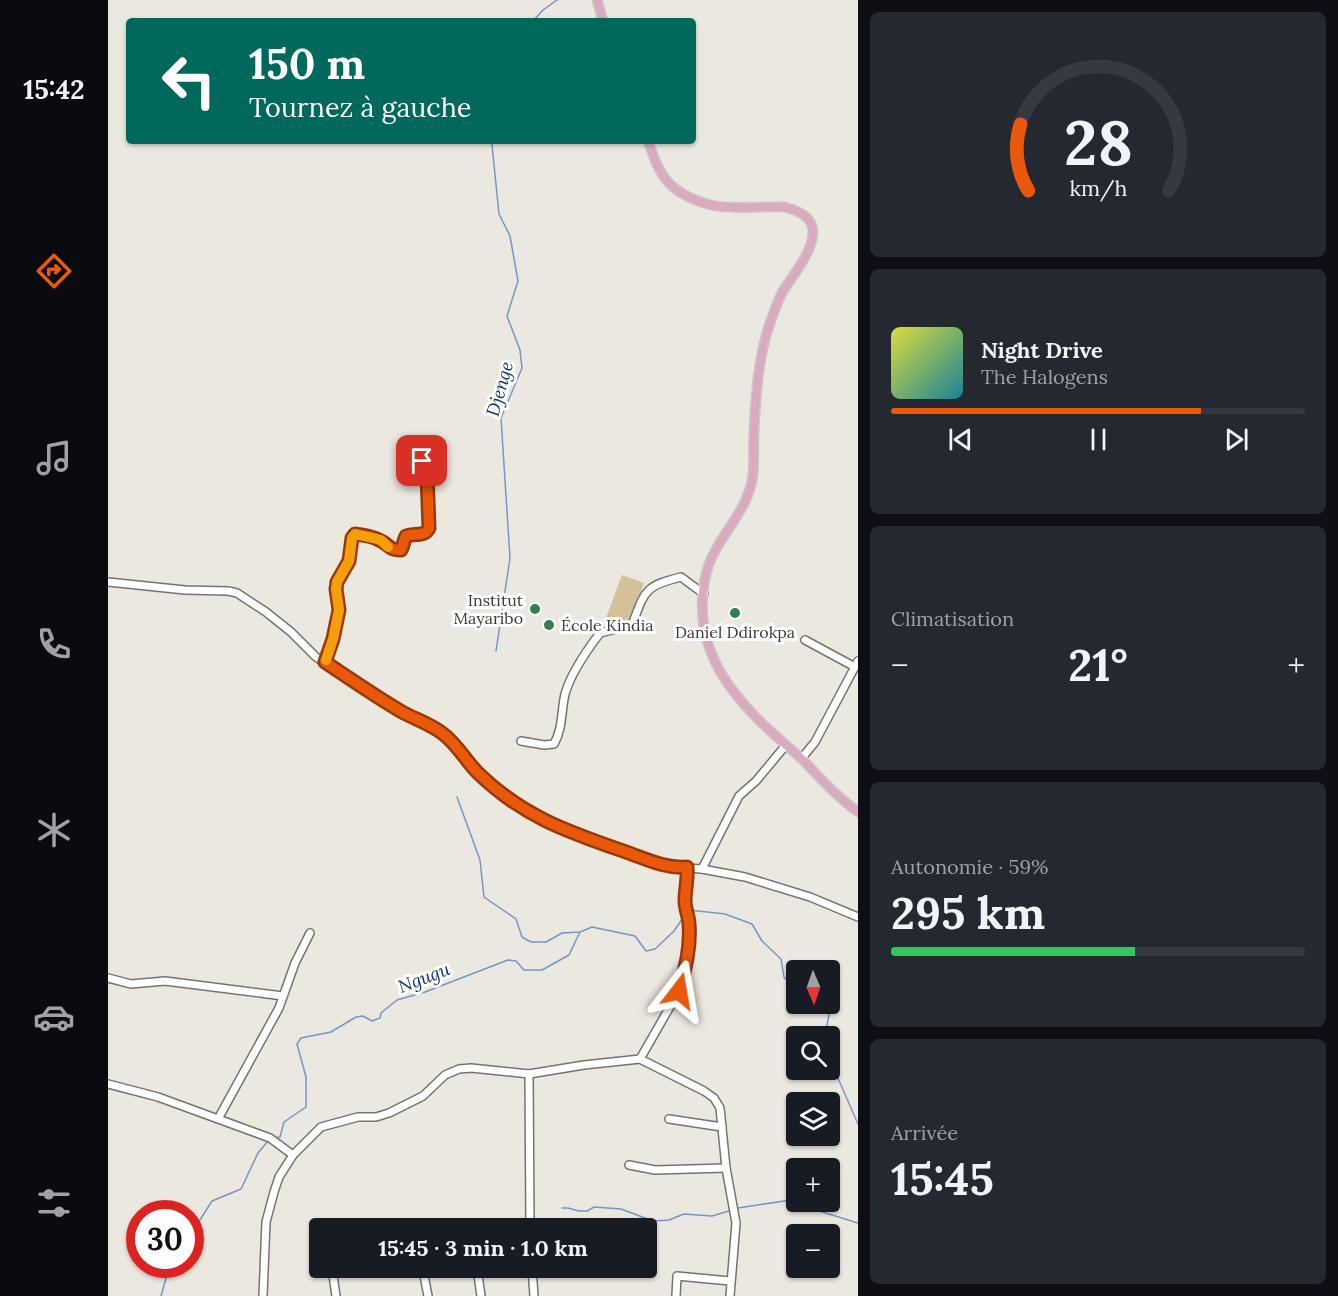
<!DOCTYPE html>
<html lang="fr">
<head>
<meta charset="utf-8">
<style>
  body { margin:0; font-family:Lora,serif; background:#242831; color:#f1f3f6; height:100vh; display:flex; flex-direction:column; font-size:22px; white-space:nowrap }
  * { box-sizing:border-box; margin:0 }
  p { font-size:20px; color:#9ea1a6 }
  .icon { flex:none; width:33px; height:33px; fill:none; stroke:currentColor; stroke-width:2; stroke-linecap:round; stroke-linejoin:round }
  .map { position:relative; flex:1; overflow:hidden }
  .details { display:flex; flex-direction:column; gap:12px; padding:12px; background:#0d0f14; width:480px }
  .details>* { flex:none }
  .guide { position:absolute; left:18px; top:18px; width:570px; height:126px; border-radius:6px; box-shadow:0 2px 4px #0004; background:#00695c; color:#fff; overflow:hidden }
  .needle { width:39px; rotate:178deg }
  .buttons { position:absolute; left:678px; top:960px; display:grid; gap:12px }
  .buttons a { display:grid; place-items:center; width:54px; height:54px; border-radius:6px; background:#171b24; box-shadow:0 2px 4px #0004; font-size:30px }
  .speed { position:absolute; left:18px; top:1200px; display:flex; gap:12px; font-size:30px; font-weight:700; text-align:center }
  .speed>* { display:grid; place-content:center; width:78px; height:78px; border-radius:50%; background:#171b24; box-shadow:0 2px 4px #0004; line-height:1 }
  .speed .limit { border:9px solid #d22; background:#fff; color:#111 }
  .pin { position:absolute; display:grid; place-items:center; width:51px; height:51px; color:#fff; margin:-26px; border-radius:12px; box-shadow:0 3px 9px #0006 }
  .me { position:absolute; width:66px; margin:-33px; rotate:14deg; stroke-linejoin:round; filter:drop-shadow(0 0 4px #0008) }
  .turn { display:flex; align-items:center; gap:21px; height:126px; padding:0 24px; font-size:27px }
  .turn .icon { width:78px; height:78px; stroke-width:2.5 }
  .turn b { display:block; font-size:42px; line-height:51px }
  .big { font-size:45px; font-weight:700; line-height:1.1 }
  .details .widget { flex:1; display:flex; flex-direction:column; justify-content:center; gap:9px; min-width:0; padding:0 21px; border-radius:9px; background:#242831 }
  .details .dial { align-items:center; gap:0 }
  .dial svg { height:156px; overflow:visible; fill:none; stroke:#363941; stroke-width:7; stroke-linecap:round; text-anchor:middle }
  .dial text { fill:#f1f3f6; stroke:none }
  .song { display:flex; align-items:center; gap:18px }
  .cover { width:72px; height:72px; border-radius:9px; background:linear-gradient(135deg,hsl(60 70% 55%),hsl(190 70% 35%)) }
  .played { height:6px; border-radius:3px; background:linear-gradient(90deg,#ea580c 75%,#363941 75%) }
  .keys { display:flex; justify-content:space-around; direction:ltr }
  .heat { display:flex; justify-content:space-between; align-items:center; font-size:33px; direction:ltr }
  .charge { height:9px; border-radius:4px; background:linear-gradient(90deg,#34c759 59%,#363941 0) }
  .trip { position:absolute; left:201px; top:1218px; width:348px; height:60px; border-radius:6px; background:#171b24; box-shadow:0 2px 4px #0004; font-weight:700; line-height:60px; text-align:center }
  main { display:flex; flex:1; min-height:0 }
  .dock { display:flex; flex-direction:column; width:108px; justify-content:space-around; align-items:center; background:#090b0e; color:#9ea1a6 }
  .dock .icon { width:42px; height:42px }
  .dock .selected { color:#ea580c }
  .dock b { font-size:27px; color:#f1f3f6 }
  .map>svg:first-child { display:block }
  .green { fill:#d4c19a }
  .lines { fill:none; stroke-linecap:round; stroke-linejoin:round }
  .stream { stroke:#7496c9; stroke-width:1.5 }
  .minor-casing { stroke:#77746e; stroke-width:10 }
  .major-casing { stroke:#c8c8c7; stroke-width:11 }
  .minor { stroke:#fff; stroke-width:7 }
  .major { stroke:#dcaabf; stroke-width:8 }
  .route-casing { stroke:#983908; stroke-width:15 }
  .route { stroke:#ea580c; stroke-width:10 }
  .slow { stroke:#f59e0b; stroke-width:10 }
  .poi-dot { fill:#318050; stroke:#fff; stroke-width:2 }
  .labels { text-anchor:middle; stroke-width:6; stroke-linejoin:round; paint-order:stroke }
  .poi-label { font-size:16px; fill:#3c3b38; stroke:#fff; text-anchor:end }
  .water-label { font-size:18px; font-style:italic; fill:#0d3775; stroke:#fff }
</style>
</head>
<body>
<main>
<nav class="dock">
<b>15:42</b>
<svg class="icon selected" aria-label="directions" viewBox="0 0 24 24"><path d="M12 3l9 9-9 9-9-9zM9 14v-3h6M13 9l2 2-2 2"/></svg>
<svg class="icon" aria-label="music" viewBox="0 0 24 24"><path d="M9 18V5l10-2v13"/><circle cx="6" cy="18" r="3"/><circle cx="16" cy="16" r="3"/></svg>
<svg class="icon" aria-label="phone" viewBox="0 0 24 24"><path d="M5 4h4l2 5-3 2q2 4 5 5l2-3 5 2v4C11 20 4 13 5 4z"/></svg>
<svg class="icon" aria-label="climate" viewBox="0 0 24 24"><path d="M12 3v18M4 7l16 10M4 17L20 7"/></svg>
<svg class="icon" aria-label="car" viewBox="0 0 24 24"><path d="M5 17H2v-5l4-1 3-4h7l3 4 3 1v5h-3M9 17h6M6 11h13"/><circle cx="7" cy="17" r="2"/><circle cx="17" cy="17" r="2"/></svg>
<svg class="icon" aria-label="filters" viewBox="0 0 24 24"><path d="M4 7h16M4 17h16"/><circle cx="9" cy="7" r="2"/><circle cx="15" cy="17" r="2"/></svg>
</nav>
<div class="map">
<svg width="750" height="1296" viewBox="0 0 750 1296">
  <rect width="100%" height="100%" fill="#ebe8e0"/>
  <polygon class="green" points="514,575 536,583 520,626 498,618"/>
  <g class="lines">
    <g class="stream">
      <polyline points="425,21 435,10 449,0"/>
      <polyline points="385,141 384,145 391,214 402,236 410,281 399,316 412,350 414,368 393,418 402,558 388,651"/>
      <polyline points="349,797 372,860 376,897 408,919 414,937 423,942 438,942 454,933 472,932 484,927 527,936 538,951 547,949 566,931 577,915"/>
      <polyline points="581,910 617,914 644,924 654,941 673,959 676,977 685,988 688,989"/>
      <polyline points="716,1004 721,1015 717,1036"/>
      <polyline points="722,1060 750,1124"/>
      <polyline points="166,1138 172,1137 176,1122 198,1107 198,1077 189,1044 193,1038 223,1032 248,1017 255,1016 264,1021 272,1018 273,1013 289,1000 317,992 400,960 408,961 416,970 434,970 461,955 472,932"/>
      <polyline points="454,1208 460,1208 471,1211 479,1211 486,1207 513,1209 545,1221 561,1220 576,1214 604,1216 621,1211"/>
      <polyline points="630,1208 683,1200 692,1205 750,1223"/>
      <polyline points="82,1229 90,1223 104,1201 133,1189 150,1153 160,1141"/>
      <polyline points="53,1296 62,1264"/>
    </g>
    <g class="minor-casing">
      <g id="minor">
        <polyline points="0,582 77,590 120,591 129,593 158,612 183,632 208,657 276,701 304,718 332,731 347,743 369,772 410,806 433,819 477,838 562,867 594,869 637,877 702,897 750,917"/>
        <polyline points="697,640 747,667"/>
        <path d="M217 662 225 639 231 610 228 589 229 582 241 561 244 538 247 534C254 535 265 536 271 540 281 544 280 550 293 550 296 546 295 540 299 536 307 533 317 537 321 528L319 474 314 461 315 442"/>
        <path d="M413 741 436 745 446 744C455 728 453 711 457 694 463 673 479 650 492 633L524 625C537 591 536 586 573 577L596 594"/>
        <polyline points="693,759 707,742 750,661"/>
        <polyline points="594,869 631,796 648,781 678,745"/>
        <polyline points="0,978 23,984 57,981 175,996"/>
        <polyline points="532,1059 571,991 575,978 582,938 581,922 576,902 580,880 579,867"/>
        <polyline points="421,1074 422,1228"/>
        <polyline points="0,1084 50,1097 162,1138 185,1155"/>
        <polyline points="110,1119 171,1008 187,963 202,933"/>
        <polyline points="561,1119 614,1127"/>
        <polyline points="521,1165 547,1170 618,1168"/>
        <polyline points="224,1268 228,1296"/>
        <polyline points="369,1268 373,1296"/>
        <polyline points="424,1268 426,1296"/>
        <polyline points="315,1270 320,1296"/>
        <polyline points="155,1296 158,1222 166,1192 171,1177 185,1155 213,1127 250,1117 268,1117 281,1113 315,1096 337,1075 351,1069 363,1068 421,1074 476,1065 532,1059 596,1091 606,1098 612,1108 618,1168 628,1223 622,1296"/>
        <polyline points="568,1296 569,1276 622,1281"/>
      </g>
    </g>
    <g class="major-casing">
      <g id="major">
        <polyline points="489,0 495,21"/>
        <path d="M540 141C545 155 550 171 560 182 571 194 587 201 603 205 620 209 644 207 662 207 667 207 674 206 680 208 689 210 701 216 704 226 710 246 685 275 675 291 670 300 667 310 663 320 650 356 648 394 646 431 645 448 647 465 644 481 637 516 606 540 598 574 583 639 614 686 660 729 671 739 683 749 694 759 712 778 729 797 750 812"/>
      </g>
    </g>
    <use href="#minor" class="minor"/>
    <use href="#major" class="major"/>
  </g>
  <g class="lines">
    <g class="route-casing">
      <path id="route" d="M314 461 319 474 321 528C317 537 307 533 298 536 295 541 296 546 293 550 280 550 281 544 271 540 265 536 254 535 247 534L244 538 241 561 229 582 228 589 231 610 225 639 217 662C242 679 267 696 294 712 307 719 322 724 334 733 350 745 357 760 370 773 415 817 461 832 518 852 538 859 558 869 579 867 580 880 577 889 577 901 577 909 581 917 581 924 583 947 577 970 571 991"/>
    </g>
    <use href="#route" class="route"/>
    <polyline class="slow" points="218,660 225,639 231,610 228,589 229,582 241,561 244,538 247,534 273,540 280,547"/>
  </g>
  <g class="poi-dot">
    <circle cx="427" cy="609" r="6"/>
    <circle cx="627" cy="613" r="6"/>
    <circle cx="441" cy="625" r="6"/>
  </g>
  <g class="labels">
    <g class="poi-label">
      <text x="415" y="606">Institut<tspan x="415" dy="18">Mayaribo</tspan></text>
      <text x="453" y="631" text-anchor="start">École Kindia</text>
      <text x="627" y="638" text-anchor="middle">Daniel Ddirokpa</text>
    </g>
    <g class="water-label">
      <text transform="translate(392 389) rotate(-74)" y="6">Djenge</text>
      <text transform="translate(316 978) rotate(-21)" y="6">Ngugu</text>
    </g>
  </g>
</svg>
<div class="buttons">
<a><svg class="needle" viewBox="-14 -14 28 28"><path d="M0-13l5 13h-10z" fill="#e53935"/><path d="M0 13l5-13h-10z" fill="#9ea1a6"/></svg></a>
<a><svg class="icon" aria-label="search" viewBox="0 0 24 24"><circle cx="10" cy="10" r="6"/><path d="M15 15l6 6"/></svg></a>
<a><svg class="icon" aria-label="layers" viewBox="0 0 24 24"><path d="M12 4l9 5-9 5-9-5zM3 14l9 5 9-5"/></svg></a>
<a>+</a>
<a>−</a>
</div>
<div class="speed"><div class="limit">30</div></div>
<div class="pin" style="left:314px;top:461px;background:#d93025"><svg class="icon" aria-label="arrive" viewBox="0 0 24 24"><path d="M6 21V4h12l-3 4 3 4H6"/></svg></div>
<svg class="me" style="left:571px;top:991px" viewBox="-20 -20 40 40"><path d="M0-17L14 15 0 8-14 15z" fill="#ea580c" stroke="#fff" stroke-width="4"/></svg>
<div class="trip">15:45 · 3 min · 1.0 km</div>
<div class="guide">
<div class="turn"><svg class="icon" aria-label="left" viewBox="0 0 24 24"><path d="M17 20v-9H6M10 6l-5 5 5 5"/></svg><div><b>150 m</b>Tournez à gauche</div></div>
</div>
</div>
<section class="details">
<div class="widget dial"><svg viewBox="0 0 100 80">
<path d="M14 69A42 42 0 1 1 86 69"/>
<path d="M14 69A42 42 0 0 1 10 35" stroke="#ea580c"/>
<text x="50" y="56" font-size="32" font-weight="700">28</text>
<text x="50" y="72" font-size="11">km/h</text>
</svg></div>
<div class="widget">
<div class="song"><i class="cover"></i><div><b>Night Drive</b><p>The Halogens</p></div></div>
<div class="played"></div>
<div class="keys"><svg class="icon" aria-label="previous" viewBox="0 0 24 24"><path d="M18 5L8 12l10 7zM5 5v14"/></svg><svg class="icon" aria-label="pause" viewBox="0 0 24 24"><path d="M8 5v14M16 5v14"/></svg><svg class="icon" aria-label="next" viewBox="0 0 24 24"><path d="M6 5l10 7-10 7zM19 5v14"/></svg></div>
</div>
<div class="widget"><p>Climatisation</p>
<div class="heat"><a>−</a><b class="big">21°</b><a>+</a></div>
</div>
<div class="widget"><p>Autonomie · 59%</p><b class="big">295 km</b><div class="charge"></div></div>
<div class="widget"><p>Arrivée</p><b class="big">15:45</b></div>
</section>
</main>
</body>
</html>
